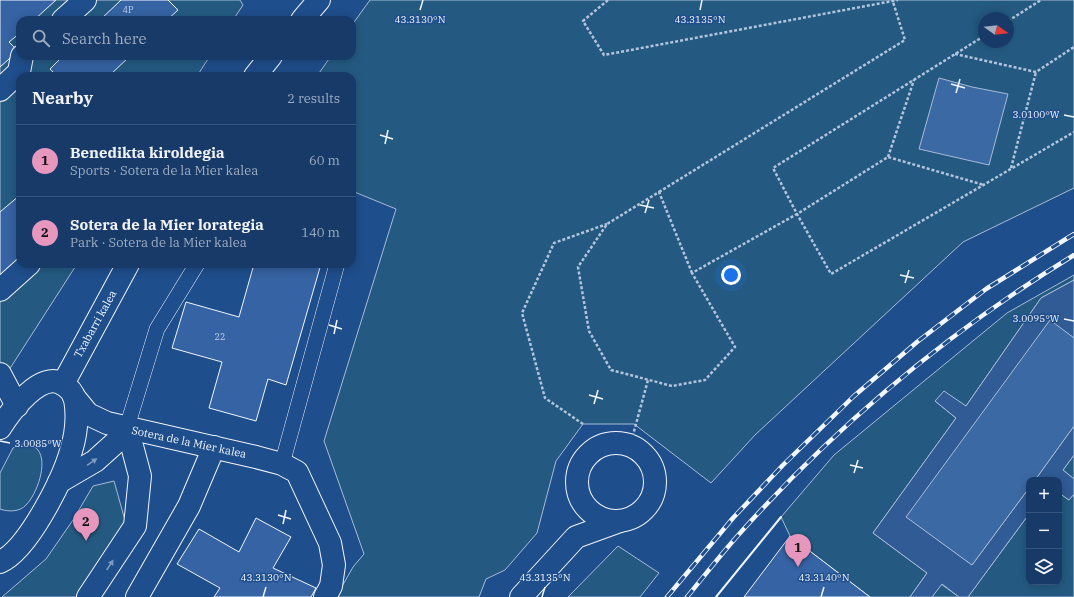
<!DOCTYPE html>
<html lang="en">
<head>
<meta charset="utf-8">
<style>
  body { margin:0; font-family:"IBM Plex Serif",serif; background:#20416f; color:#f1f3f6 }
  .controls { position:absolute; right:12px; bottom:12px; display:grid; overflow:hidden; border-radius:8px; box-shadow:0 2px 10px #0003 }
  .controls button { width:36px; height:36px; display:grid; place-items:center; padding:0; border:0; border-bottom:1px solid #36547d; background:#173a69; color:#f1f3f6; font:20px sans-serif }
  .compass { position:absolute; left:978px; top:12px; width:36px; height:36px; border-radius:50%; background:#173a69; box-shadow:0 2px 10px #0003; rotate:105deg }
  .you { position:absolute; left:731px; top:275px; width:14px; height:14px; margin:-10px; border:3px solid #fff; border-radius:50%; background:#1a73e8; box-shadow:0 0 0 6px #1a73e833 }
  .badge { display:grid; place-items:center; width:26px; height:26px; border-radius:50%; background:#e797bd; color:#111; font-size:13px; font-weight:700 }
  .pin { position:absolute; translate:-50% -33px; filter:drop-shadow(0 1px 2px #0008) }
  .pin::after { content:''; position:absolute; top:21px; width:14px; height:12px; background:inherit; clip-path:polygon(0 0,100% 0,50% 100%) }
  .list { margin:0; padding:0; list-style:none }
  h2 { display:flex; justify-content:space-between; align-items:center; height:52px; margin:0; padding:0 16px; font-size:17px }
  h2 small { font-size:13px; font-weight:400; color:#9eadc0 }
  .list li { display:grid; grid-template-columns:26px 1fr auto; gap:12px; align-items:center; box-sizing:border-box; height:72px; padding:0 16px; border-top:1px solid #36547d }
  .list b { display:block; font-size:15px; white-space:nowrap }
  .list p { margin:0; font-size:13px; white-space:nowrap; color:#9eadc0 }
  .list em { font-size:13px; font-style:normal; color:#9eadc0 }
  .icon { flex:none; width:22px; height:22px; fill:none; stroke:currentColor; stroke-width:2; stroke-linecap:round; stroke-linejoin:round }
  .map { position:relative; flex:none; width:1074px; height:597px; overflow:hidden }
  .search { position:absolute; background:#173a69; box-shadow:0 2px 10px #0003; left:16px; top:16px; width:340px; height:44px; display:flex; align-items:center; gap:10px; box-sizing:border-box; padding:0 14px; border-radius:12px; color:#9eadc0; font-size:15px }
  .panel { position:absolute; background:#173a69; box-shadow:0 2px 10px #0003; left:16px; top:72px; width:340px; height:196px; border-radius:12px }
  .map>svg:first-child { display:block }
  .green { fill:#245a82; stroke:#a8bbd7; fill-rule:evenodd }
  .parking { fill:#305b95; stroke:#a8bbd7 }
  .water { fill:#3b69a3; stroke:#a8bbd7 }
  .building { fill:#3563a3; stroke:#f2f6ff }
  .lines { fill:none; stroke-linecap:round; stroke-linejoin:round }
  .lane-casing { stroke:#f2f6ff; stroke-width:16 }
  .street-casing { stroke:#f2f6ff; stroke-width:24 }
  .secondary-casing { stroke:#f2f6ff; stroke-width:24 }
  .path { stroke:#b3c4dc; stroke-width:2.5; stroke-dasharray:3 2; stroke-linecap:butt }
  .lane { stroke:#1f4e8c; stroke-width:15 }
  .street { stroke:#1f4e8c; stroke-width:22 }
  .secondary { stroke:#1f4e8c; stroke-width:22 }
  .rail-casing { stroke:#f2f6ff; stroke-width:4.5 }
  .rail { stroke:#1f4e8c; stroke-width:3; stroke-dasharray:9; stroke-linecap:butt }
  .wall { stroke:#f2f6ff; stroke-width:2 }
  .oneway { fill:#7e9ac0 }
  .ticks { fill:none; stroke:#f2f6ff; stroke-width:1.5 }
  .labels { text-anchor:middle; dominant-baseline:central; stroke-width:3; stroke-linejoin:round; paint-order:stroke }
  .number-label { font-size:9px; fill:#c3d1e8 }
  .street-label { font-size:11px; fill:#f2f6ff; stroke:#1f4e8c }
  .ticks-label { font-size:10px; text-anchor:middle; fill:#f2f6ff; stroke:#1f4e8c; stroke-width:3; stroke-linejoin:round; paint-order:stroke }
</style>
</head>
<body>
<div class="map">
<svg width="1074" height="597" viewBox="0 0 1074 597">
  <rect width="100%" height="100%" fill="#1f4e8c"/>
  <!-- green -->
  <g class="green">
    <path d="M0 0H240L243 5 233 20H20V56H210L197 76H20V264H77L0 384Z"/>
    <path d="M370 0H1074V188L963 242 755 435 711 483 634 424H583L556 461 537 533 505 570 486 579 479 597H336L353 567 364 554 324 441 396 209 352 191V76H317L331 56H352V25ZM984 18H1008V42H984Z"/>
    <path d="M1074 275V280L1041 298 966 406 935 401 956 418 873 533 927 573 910 597H870L790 536 781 517 834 455 1007 313Z"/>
    <path d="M27 444C31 445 36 447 38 450 48 463 37 494 26 505 20 512 8 512 0 509V473L13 448 20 445Z"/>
    <path d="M1074 455V479L1063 470Z"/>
    <path d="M114 481 126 524 76 597H2L46 559 73 520 93 486Z"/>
    <path d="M1059 493 1069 500 1074 494V597H968L1029 514V582H1059Z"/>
    <path d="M618 546 659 573 640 597H568Z"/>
    <path d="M941 584 959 597H932Z"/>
  </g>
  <!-- parking -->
  <g class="parking">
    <path d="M1074 280V338L1050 321 907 517 972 565 1029 488V514L968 597H959L942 584 932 597H910L927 573 873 533 956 418 935 401 944 391 966 406 1041 298Z"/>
    <path d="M1074 426V455L1063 470 1074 479V494L1069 500 1059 493V480H1035Z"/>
  </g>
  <!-- water -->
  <g class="water">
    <path d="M939 78 972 87 1008 94 989 165 919 149Z"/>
    <path d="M1050 320 1074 338V426L1035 480H1029V488L972 565 906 517Z"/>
  </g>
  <!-- building -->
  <g class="building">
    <path d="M0 0H56L34 20H20V33L9 42 18 51 0 67Z"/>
    <path d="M121 0H168L178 10 167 20H100Z"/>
    <path d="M63 56H130L109 76H57L50 69Z"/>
    <path d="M20 195V262L0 280V212Z"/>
    <path d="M254 264H321L286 385 268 379 256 421 209 408 222 362 172 348 186 302 239 317Z"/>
    <path d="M256 518 291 537 273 568 316 588 311 597H214L220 588 177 564 199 529 239 552Z"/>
    <path d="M790 536 870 597H744Z"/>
  </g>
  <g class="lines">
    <!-- lane casing -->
    <g class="lane-casing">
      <g id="lane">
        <path d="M127 427 157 329 197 264"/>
        <path d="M282 464 337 264"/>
      </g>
    </g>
    <!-- street casing -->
    <g class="street-casing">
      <g id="street">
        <path d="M63 20 85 0"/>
        <path d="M0 90 19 72 22 56"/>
        <path d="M0 290 29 264"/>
        <path d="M0 374 17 406"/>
        <path d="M74 397 88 414 107 423 256 457 282 464 297 472 330 543 334 565 331 586 325 597"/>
        <circle cx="616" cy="482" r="39"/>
        <path d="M59 482 95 461 115 443 127 427"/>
        <path d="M88 597 135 526 140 476 127 427"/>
        <path d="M137 597 189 506 214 447"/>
        <path d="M521 597 576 537 620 521"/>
      </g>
    </g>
    <!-- secondary casing -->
    <g class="secondary-casing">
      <g id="secondary">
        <path d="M302 20 319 0"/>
        <path d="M255 76 271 56"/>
        <path d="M63 384 128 264"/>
        <path d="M0 428C10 412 42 368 64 385 69 388 73 393 75 399 78 416 76 435 71 451 63 479 28 550 0 562"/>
      </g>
    </g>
    <!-- path -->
    <g class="path">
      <path d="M608 0 583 21 604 55 898 0"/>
      <path d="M1008 21 1041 0"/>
      <path d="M984 36 773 168 797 214 831 274 1074 132"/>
      <path d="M955 54 1036 72 1074 47"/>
      <path d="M888 157 914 80"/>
      <path d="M1011 168 1036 72"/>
      <path d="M659 192 905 40 893 2"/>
      <path d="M692 273 659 192 607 224 578 267 589 331 611 370 672 386 705 380 735 347 692 273 797 214 888 157 984 185"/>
      <path d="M583 424 545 398 522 313 554 243 607 224"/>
      <path d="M630 446 648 380"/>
    </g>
    <!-- lane -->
    <use href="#lane" class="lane"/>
    <!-- street -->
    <use href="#street" class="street"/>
    <!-- secondary -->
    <use href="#secondary" class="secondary"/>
    <!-- rail casing -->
    <g class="rail-casing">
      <g id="rail">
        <path d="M667 597 733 518 783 465 854 396 917 342 986 289 1074 234"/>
        <path d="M687 597C705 575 722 553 741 532 837 425 951 330 1074 255"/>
      </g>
    </g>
    <!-- rail -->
    <use href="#rail" class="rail"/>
    <!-- wall -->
    <path class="wall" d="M716 597 781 517"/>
  </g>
  <!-- one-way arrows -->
  <defs><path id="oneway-solid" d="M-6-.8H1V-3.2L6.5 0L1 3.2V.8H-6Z"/></defs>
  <g class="oneway">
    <use href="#oneway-solid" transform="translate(92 462) rotate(-34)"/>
    <use href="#oneway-solid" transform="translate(110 565) rotate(-57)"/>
  </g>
  <!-- ticks -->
  <path class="ticks" d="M420 10 423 0M700 10 702 0M951 84 965 88M956 93 960 79M1064 115 1074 117M380 135 393 139M385 144 388 130M640 205 654 208M645 213 649 200M900 275 914 278M905 283 909 270M1064 319 1074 321M329 325 342 329M334 334 337 320M589 395 603 399M594 404 598 390M0 441 10 443M850 465 863 468M854 473 858 460M278 515 291 519M283 524 286 510M263 597 266 587M542 597 545 587M821 597 824 587"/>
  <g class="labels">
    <!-- number labels -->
    <g class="number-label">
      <text x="128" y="9">4P</text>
      <text x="220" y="336">22</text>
    </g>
    <!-- street labels -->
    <g class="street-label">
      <text transform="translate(95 324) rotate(-61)">Txabarri kalea</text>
      <text transform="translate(189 442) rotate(12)">Sotera de la Mier kalea</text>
    </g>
  </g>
  <g class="ticks-label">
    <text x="420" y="23">43.3130°N</text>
    <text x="700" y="23">43.3135°N</text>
    <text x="1036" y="118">3.0100°W</text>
    <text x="1036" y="322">3.0095°W</text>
    <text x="38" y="447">3.0085°W</text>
    <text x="266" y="581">43.3130°N</text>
    <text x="545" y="581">43.3135°N</text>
    <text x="824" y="581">43.3140°N</text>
  </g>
</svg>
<div class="controls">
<button>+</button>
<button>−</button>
<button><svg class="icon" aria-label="layers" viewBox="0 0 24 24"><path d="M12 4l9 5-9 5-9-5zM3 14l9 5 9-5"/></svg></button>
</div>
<svg class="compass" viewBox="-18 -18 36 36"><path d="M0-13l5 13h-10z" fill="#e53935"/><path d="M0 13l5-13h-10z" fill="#9eadc0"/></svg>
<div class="you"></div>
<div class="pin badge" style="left:798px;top:567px">1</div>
<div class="pin badge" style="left:86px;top:541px">2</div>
<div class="search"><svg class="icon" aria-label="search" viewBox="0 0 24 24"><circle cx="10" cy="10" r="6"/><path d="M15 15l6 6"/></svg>Search here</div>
<section class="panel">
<h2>Nearby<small>2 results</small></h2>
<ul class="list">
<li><span class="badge">1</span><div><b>Benedikta kiroldegia</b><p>Sports · Sotera de la Mier kalea</p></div><em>60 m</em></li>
<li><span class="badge">2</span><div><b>Sotera de la Mier lorategia</b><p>Park · Sotera de la Mier kalea</p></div><em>140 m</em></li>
</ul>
</section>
</div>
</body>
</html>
